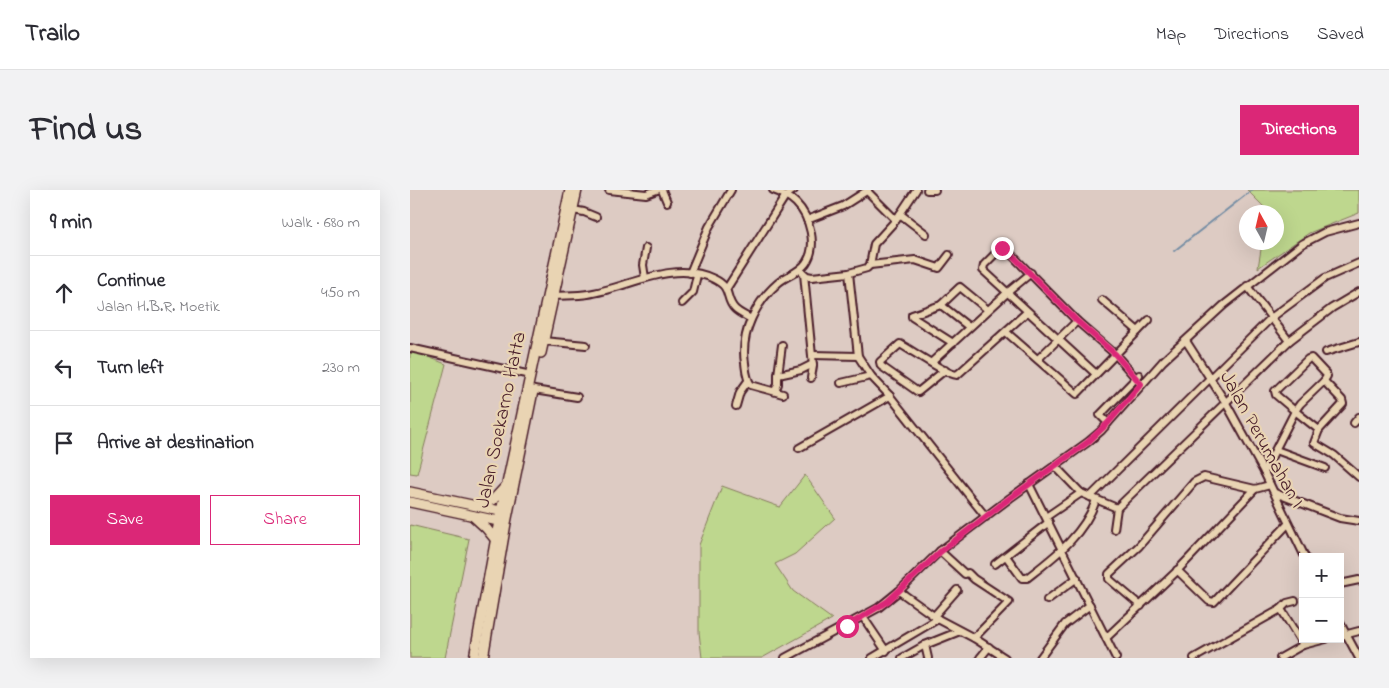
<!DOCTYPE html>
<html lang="en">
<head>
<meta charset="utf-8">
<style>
  body { margin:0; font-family:"Indie Flower",sans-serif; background:#f2f2f3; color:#2b2b33 }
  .controls { position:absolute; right:15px; bottom:15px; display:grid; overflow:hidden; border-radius:0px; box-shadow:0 5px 20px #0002 }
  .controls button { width:45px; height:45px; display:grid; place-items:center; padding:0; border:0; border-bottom:1px solid #e1e1e2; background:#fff; color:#2b2b33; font:25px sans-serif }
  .compass { position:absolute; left:829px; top:15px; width:45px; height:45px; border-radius:50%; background:#fff; box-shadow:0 5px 20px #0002; rotate:352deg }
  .stop { position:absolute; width:15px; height:15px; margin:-11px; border:4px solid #db2777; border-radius:50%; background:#fff }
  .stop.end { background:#db2777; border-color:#fff; box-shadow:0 1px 5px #0008 }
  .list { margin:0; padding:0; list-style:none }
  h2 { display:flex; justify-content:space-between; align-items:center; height:65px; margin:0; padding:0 20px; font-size:21px }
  h2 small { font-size:16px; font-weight:400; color:#7c7c81 }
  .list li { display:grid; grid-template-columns:32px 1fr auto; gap:15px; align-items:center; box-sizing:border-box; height:75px; padding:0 20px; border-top:1px solid #e1e1e2 }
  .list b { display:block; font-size:19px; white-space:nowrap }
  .list p { margin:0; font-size:16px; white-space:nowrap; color:#7c7c81 }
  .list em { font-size:16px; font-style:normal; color:#7c7c81 }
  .actions { display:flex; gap:10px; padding:15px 20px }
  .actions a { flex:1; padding:11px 0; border:1px solid #db2777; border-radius:0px; text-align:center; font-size:18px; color:#db2777 }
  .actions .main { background:#db2777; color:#fff }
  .icon { flex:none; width:28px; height:28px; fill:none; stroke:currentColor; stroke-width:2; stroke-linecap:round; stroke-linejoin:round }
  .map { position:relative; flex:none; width:949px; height:468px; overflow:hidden; border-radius:0px }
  header { display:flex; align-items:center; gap:30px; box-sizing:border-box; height:70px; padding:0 25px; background:#fff; border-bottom:1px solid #e1e1e2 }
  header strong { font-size:24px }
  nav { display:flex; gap:28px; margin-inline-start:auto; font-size:18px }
  .intro { display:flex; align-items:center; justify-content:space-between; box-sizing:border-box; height:120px; padding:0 30px }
  h1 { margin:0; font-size:35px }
  .button { padding:12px 22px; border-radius:0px; background:#db2777; color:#fff; font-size:18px; font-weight:700 }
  main { display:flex; gap:30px; padding:0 30px }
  aside { flex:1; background:#fff; border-radius:0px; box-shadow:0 5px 20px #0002 }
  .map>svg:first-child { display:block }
  .green { fill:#bed78e; stroke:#847b5c }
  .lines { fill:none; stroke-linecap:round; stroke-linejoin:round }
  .stream { stroke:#758da4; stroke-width:2 }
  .minor-casing { stroke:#4a1f2b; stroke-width:10 }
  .highway-casing { stroke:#4a1f2b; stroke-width:12 }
  .minor { stroke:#e9d4b3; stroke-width:6 }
  .highway { stroke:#e9d4b3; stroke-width:9 }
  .route { stroke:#db2777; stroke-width:6 }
  .labels { text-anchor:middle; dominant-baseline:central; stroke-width:4.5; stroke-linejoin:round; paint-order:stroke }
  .street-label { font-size:20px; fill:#4a1f2b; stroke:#e9d4b3 }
</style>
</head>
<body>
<header>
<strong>Trailo</strong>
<nav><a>Map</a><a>Directions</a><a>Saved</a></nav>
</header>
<div class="intro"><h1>Find us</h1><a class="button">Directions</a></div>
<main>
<aside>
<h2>9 min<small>Walk · 680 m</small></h2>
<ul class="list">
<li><svg class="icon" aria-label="ahead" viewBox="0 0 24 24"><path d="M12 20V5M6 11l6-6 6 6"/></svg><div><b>Continue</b><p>Jalan H.B.R. Moetik</p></div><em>450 m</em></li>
<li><svg class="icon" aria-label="left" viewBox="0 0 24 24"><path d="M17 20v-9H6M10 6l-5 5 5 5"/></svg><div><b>Turn left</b></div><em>230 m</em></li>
<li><svg class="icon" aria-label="arrive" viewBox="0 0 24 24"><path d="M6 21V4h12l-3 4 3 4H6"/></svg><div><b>Arrive at destination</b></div></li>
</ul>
<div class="actions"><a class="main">Save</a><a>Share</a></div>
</aside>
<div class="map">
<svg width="949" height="468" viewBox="0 0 949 468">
  <rect width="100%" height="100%" fill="#ddcbc3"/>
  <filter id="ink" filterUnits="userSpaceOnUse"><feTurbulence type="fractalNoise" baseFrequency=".02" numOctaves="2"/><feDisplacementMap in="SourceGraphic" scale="10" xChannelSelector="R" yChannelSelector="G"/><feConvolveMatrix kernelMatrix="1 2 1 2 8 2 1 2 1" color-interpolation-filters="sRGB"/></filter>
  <g filter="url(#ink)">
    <!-- green -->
    <g class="green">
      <path d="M837 0H949V23L899 43 848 78 852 53 866 52V22H856L857 20Z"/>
      <path d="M0 160 36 174 7 284 0 283Z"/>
      <path d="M395 285 425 328 385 364 365 374 383 401 422 429 352 468H292L289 442V355L312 296 370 317Z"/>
      <path d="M0 335 59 349 35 468H0Z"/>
    </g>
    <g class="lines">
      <!-- stream -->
      <path class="stream" d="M764 61 842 0"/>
      <!-- minor casing -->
      <g class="minor-casing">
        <g id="minor">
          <path d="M199 0 236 4 247 0"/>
          <path d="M252 0 257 12"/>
          <path d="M363 0C372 3 380 7 386 13 400 27 408 56 396 73 389 83 377 85 368 93 346 112 330 143 335 173 336 181 336 188 341 195L373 204"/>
          <path d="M517 0H525"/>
          <path d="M457 1 486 30 506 0"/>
          <path d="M163 20 174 22 186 27"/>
          <path d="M490 24 516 44"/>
          <path d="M397 30 433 16 458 0"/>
          <path d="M460 75 505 70 529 78 539 65"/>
          <path d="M390 80 397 86 402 87 439 83 457 78 460 75 464 54 486 30"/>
          <path d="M280 83 299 37 321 0"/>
          <path d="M394 84 403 176 401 188"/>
          <path d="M235 88 233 75 236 58"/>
          <path d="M837 96 879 151"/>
          <path d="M317 98 376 5 384 0"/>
          <path d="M143 106C155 105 166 106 178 104 218 98 263 69 304 89 323 98 314 108 325 119 329 123 336 126 341 129"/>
          <path d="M692 110 728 141"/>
          <path d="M272 113 283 102 287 85"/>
          <path d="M531 115 559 137"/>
          <path d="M596 142 667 204 739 130"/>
          <path d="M133 151 176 155"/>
          <path d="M776 151 816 213 854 282 895 367"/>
          <path d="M543 153 502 127V125L531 115 550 97 578 120"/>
          <path d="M0 158 121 185"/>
          <path d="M916 162 949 152"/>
          <path d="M402 165 448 166"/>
          <path d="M628 169 667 131"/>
          <path d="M522 172 598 102 621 83"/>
          <path d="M535 180 508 202 471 176 470 172 490 154C503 161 535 184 547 185L617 122"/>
          <path d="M686 184 573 80 574 75 591 58 596 59 667 131 705 164 731 194"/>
          <path d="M368 185 372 155"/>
          <path d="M431 193 461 186"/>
          <path d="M124 200 167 207"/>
          <path d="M365 201 368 194V185L391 180 403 174"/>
          <path d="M480 206 576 327"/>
          <path d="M326 216 330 202 338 191"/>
          <path d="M698 233 690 225 729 185"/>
          <path d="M944 233 949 227"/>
          <path d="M909 240 885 221 890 214 914 191"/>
          <path d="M389 258 480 206 461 186 448 166 439 83"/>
          <path d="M866 260 915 278"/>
          <path d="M645 276 671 303 707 318 879 151 922 118 949 102"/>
          <path d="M854 282 885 221 866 205 865 201 898 169 901 168 916 184 917 186 914 191 932 210 933 214 909 240 904 253 924 265 949 287"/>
          <path d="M619 294 706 468"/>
          <path d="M865 303 930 328 949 331"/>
          <path d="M680 307 861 128 915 88 949 73"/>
          <path d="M636 327 671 303"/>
          <path d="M704 339 707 318"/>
          <path d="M530 361 555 384 558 383 564 389 599 412 564 448"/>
          <path d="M596 366 612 388H617C645 366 674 345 686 310"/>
          <path d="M585 374 639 332"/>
          <path d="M767 380 799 411 804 412 878 334"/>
          <path d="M930 394 949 390"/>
          <path d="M489 401 528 429 564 448 595 468"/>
          <path d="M637 410 667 388"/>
          <path d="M731 416 699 389V384L729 356 784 292 794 287 845 299 860 295"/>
          <path d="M871 419 877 413 885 411"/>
          <path d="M524 426 547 400"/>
          <path d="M453 427 476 461"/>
          <path d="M930 433 949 468"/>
          <path d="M930 446 949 441"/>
          <path d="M696 448 766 382 845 299"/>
          <path d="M515 455 518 468"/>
          <path d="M375 468 468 418 489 401 530 361 600 308 678 252 691 241 753 171 814 115 892 54 915 42 949 33"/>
          <path d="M462 468 528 429"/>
          <path d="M492 468 515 455 550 441"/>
          <path d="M570 468 579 457"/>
          <path d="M630 468 655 434 680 415"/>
          <path d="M784 468 871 419 893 455"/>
          <path d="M870 468 893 455 916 449"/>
        </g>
      </g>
      <!-- highway casing -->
      <g class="highway-casing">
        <g id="highway">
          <path d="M131 163 167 0"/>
          <path d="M0 302 95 322"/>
          <path d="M0 312 93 332"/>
          <path d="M69 315 84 309 96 296"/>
          <path d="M63 326 76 338 85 349"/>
          <path d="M64 468 89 331 160 0"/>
          <path d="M73 468 96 333 123 201"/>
        </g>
      </g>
      <!-- minor -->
      <use href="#minor" class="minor"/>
      <!-- highway -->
      <use href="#highway" class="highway"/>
    </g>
  </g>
  <g class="lines" filter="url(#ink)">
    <!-- route -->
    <path class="route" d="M437 436 478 411 530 362 600 308 678 252 698 233 731 194 705 164 667 131 596 59 592 58"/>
  </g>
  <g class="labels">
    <!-- street labels -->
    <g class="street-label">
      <text transform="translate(92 230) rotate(-78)">Jalan Soekarno Hatta</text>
      <text transform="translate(851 250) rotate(61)">Jalan Perumahan I</text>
    </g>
  </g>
</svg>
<div class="controls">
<button>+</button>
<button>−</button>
</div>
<svg class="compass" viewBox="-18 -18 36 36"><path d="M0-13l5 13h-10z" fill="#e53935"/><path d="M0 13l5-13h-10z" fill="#7c7c81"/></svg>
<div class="stop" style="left:437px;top:436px"></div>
<div class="stop end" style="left:592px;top:58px"></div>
</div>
</main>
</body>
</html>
